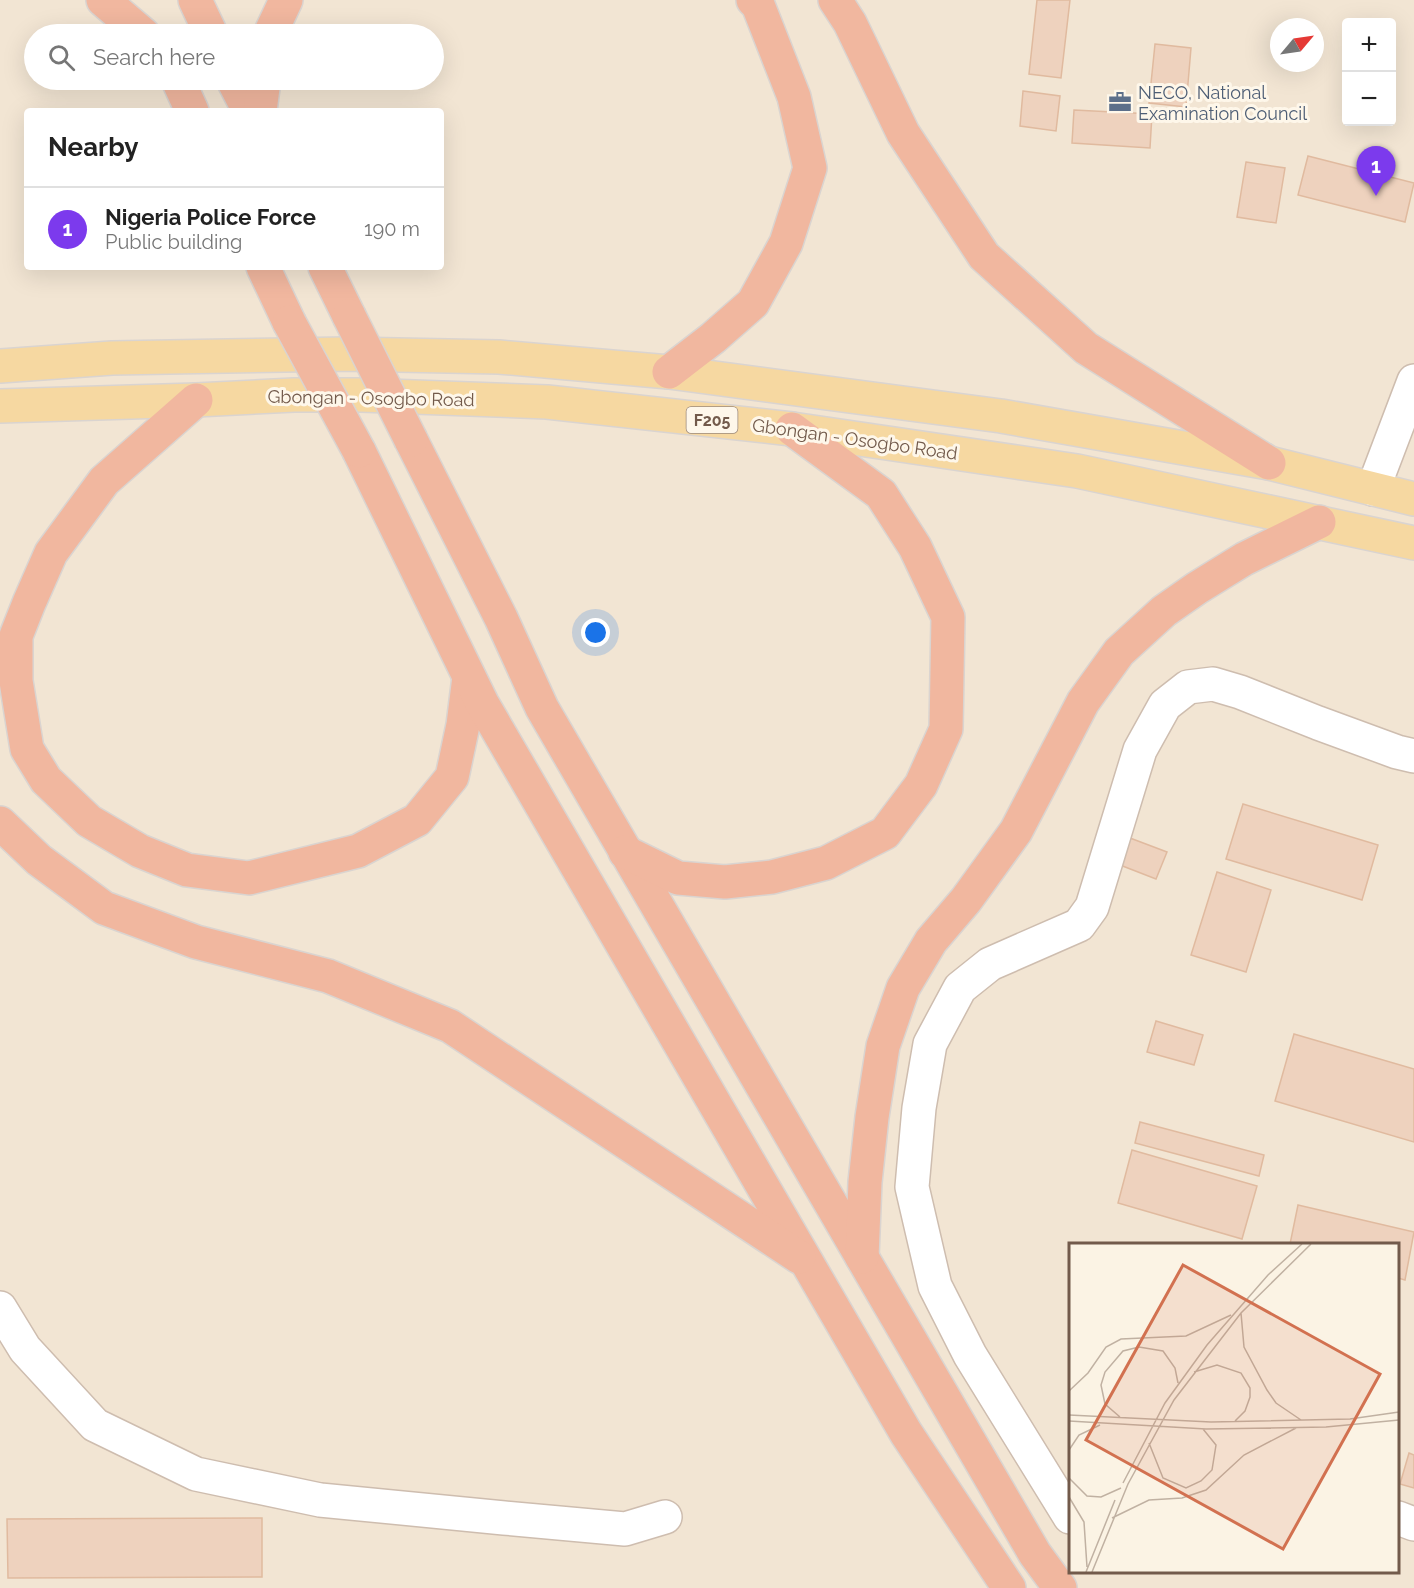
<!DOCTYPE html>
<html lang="en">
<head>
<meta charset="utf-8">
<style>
  body { margin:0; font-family:Raleway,sans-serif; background:#f6f6f6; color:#222 }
  .controls { position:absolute; right:18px; top:18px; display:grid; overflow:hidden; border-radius:6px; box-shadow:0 6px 24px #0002 }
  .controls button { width:54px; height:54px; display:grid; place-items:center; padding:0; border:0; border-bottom:2px solid #e0e0e0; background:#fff; color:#222; font:30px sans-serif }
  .compass { position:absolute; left:1270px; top:18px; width:54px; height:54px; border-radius:50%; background:#fff; box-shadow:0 6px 24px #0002; rotate:61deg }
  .you { position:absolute; left:596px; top:633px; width:21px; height:21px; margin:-15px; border:4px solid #fff; border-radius:50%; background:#1a73e8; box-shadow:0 0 0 9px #1a73e833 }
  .badge { display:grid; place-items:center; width:39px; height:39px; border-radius:50%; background:#7c3aed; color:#fff; font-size:20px; font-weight:700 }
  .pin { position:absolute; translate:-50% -50px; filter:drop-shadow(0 2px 3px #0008) }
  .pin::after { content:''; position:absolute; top:32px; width:21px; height:18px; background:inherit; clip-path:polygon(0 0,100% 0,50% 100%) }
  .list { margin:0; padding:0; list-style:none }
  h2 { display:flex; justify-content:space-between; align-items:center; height:78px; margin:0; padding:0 24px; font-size:26px }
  h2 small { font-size:20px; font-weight:400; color:#767676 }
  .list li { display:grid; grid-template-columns:39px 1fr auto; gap:18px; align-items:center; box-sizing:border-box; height:84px; padding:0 24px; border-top:2px solid #e0e0e0 }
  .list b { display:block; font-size:22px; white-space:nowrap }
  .list p { margin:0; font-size:20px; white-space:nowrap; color:#767676 }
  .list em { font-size:20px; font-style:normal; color:#767676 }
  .icon { flex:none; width:33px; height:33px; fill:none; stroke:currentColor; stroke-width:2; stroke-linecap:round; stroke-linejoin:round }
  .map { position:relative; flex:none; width:1414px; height:1588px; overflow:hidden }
  .search { position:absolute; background:#fff; box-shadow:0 6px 24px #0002; left:24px; top:24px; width:420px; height:66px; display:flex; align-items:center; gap:15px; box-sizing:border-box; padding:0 21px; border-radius:33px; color:#767676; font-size:22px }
  .panel { position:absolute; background:#fff; box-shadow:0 6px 24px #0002; left:24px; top:108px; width:420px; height:162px; border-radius:6px }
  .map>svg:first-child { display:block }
  .residential { fill:#f2e5d3; fill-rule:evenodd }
  .building { fill:#eed2be; stroke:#e0ba9f; stroke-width:1.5 }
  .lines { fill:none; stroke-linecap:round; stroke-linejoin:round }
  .minor-casing { stroke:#cebdaf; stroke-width:36 }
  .major-casing { stroke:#dad4d0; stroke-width:36 }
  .highway-casing { stroke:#dad4d0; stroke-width:36 }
  .minor { stroke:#fff; stroke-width:33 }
  .major { stroke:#f6d8a1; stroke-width:33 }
  .highway { stroke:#f1b79f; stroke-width:33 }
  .highway-bridge-casing { stroke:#dad4d0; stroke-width:36; stroke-linecap:butt }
  .highway-bridge { stroke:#f1b79f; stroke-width:33 }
  .labels { text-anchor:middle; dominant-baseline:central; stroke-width:6; stroke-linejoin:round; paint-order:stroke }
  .shield { fill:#fef7ea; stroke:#9c897b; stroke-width:1.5 }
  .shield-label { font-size:16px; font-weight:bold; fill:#725a4b }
  .service-label { font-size:18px; fill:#4e5e75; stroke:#fef7ea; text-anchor:start }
  .street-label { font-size:18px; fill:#725a4b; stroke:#fef7ea }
  .inset-road { fill:none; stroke:#c0b1a2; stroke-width:1.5 }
  .view { fill:#d27150; fill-opacity:0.15; stroke:#d27150; stroke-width:3 }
  .inset-edge { fill:none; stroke:#725a4b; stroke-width:3 }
</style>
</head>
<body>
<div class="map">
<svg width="1414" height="1588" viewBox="0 0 1414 1588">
  <rect width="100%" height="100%" fill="#fbf3e4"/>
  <!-- residential -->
  <path class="residential" d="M0 0H1414V1588H0ZM1346 22H1392V122H1346ZM1279 27H1315V63H1279ZM34 34H434V80H34ZM27 111H441V267H27ZM1070 1244H1398V1572H1070Z"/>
  <!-- building -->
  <g class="building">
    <path d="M1037 0H1070L1061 78 1029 74Z"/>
    <path d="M1155 44 1191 48 1186 107 1149 103Z"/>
    <path d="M1023 91 1060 96 1056 131 1020 126Z"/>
    <path d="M1074 110 1152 114 1150 148 1072 143Z"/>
    <path d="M1308 156 1414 183 1405 222 1298 195Z"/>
    <path d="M1246 162 1285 168 1276 223 1237 217Z"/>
    <path d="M1243 804 1378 845 1362 900 1226 859Z"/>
    <path d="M1130 838 1167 852 1156 879 1120 865Z"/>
    <path d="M1217 872 1271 890 1246 972 1191 955Z"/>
    <path d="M1156 1021 1203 1035 1194 1065 1147 1052Z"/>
    <path d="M1294 1034 1414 1069V1142L1275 1101Z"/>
    <path d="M1140 1122 1264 1155 1259 1176 1135 1143Z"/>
    <path d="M1132 1150 1257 1186 1242 1239 1118 1203Z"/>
    <path d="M1298 1205 1414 1232 1405 1280 1398 1278V1244H1290Z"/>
    <path d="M1409 1453 1414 1455V1488L1400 1484Z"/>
    <path d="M262 1518V1577L8 1578 7 1519Z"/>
  </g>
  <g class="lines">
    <!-- minor casing -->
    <g class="minor-casing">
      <g id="minor">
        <path d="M1373 489 1414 381"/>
        <path d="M0 1308 25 1349 95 1425 196 1474 320 1500 504 1518 625 1529 665 1517"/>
        <path d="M1070 1517 970 1355 935 1286 912 1187 919 1108 930 1044 960 988 990 964 1079 925 1092 907 1140 750 1165 705 1188 687 1213 684 1240 692 1318 723 1397 752 1414 756"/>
        <path d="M1398 1518 1414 1524"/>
      </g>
    </g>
    <!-- major casing -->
    <g class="major-casing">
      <g id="major">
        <path d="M0 366 112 358 347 354 499 357 669 372 1001 416 1269 463 1414 499"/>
        <path d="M0 406 196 400 294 395H361L547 402 792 429 1077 471 1414 543"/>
      </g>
    </g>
    <!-- highway casing -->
    <g class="highway-casing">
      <g id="highway">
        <path d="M103 0 143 34"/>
        <path d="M195 0 211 34"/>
        <path d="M835 0 850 23 903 133 984 256 1086 348 1269 463"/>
        <path d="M270 34 286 0"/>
        <path d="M178 80 192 111"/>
        <path d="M233 80 249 111"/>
        <path d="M260 111 264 80"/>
        <path d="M263 267 289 322"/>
        <path d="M325 267 349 316"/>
        <path d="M669 372 713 338 753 303 786 243 810 168 794 97 758 5 753 0"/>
        <path d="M196 400 104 481 51 553 29 603 16 636V681L27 749 46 780 89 821 140 851 187 870 249 878 358 851 417 820 452 777 463 725 469 677"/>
        <path d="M411 440 501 618 542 708 1035 1554 1060 1588"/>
        <path d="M359 451 482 703 906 1433 1009 1588"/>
        <path d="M0 823 39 860 104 908 196 942 328 976 450 1026 799 1257"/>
        <path d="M625 852 678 878 725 882 772 877 826 863 885 833 921 785 946 729 948 617 915 547 881 494 792 429"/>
        <path d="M862 1257 865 1182 872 1117 883 1046 903 988 931 941 966 900 1016 831 1083 702 1119 652 1164 611 1197 588 1244 559 1319 522"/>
      </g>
    </g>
    <!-- minor -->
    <use href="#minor" class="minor"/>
    <!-- major -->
    <use href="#major" class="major"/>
    <!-- highway -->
    <use href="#highway" class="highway"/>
    <!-- highway-bridge casing -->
    <g class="highway-bridge-casing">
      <g id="highway-bridge">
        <path d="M349 316 411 440"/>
        <path d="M289 322 359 451"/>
      </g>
    </g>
    <!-- highway-bridge -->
    <use href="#highway-bridge" class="highway-bridge"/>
  </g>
  <!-- icons -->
  <defs>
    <g id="office-bare" transform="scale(1.8)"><path d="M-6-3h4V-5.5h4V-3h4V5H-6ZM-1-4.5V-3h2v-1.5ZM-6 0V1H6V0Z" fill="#5c6f8a" stroke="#fef7ea" stroke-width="2.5" paint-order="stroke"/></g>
  </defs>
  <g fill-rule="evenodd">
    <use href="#office-bare" x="1120" y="102"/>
  </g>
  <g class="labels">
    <!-- shield labels -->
    <rect class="shield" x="686.5" y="407" width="51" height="26" rx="4.5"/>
    <g class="shield-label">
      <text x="712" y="420">F205</text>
    </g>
    <!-- service labels -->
    <g class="service-label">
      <text x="1138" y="92">NECO, National<tspan x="1138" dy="21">Examination Council</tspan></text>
    </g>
    <!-- street labels -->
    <g class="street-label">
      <text transform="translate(371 398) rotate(1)">Gbongan - Osogbo Road</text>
      <text transform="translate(855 439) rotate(8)">Gbongan - Osogbo Road</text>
    </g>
  </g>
  <!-- overview -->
  <g transform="translate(1069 1243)">
    <rect width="330" height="330" fill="#fbf3e4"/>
    <path class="inset-road" d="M172 70 175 104 198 147 207 160 232 177M125 129 148 122 172 130 181 145V154L176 168 166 178M0 148 19 130 37 104 52 96 117 93 162 72M0 172 142 179 281 176 330 169M51 174 36 161 32 142 36 129 54 108 70 104 94 108 106 125 109 140M0 178 137 186 257 184 330 177M80 200 94 235 117 245 132 238 143 227 147 202 134 186M0 207 10 192 31 182M0 235 18 253 32 254 52 245M54 240 96 160 138 102 199 32 233 1M0 254 15 279 18 324M43 275 80 257 113 255 137 247 175 212 227 185M17 329 46 257M23 329 59 241 105 157 172 70 242 1"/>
    <path class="view" d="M114 22 311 131 214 306 17 197Z"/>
    <rect width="330" height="330" class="inset-edge"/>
  </g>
</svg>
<div class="controls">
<button>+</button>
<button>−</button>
</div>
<svg class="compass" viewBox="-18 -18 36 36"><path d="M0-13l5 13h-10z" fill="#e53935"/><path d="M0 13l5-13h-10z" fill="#767676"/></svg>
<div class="you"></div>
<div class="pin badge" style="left:1376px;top:196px">1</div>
<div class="search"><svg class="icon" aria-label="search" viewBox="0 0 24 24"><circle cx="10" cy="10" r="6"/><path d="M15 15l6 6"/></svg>Search here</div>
<section class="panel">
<h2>Nearby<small></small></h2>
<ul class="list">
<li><span class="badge">1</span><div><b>Nigeria Police Force</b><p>Public building</p></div><em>190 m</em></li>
</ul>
</section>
</div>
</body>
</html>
